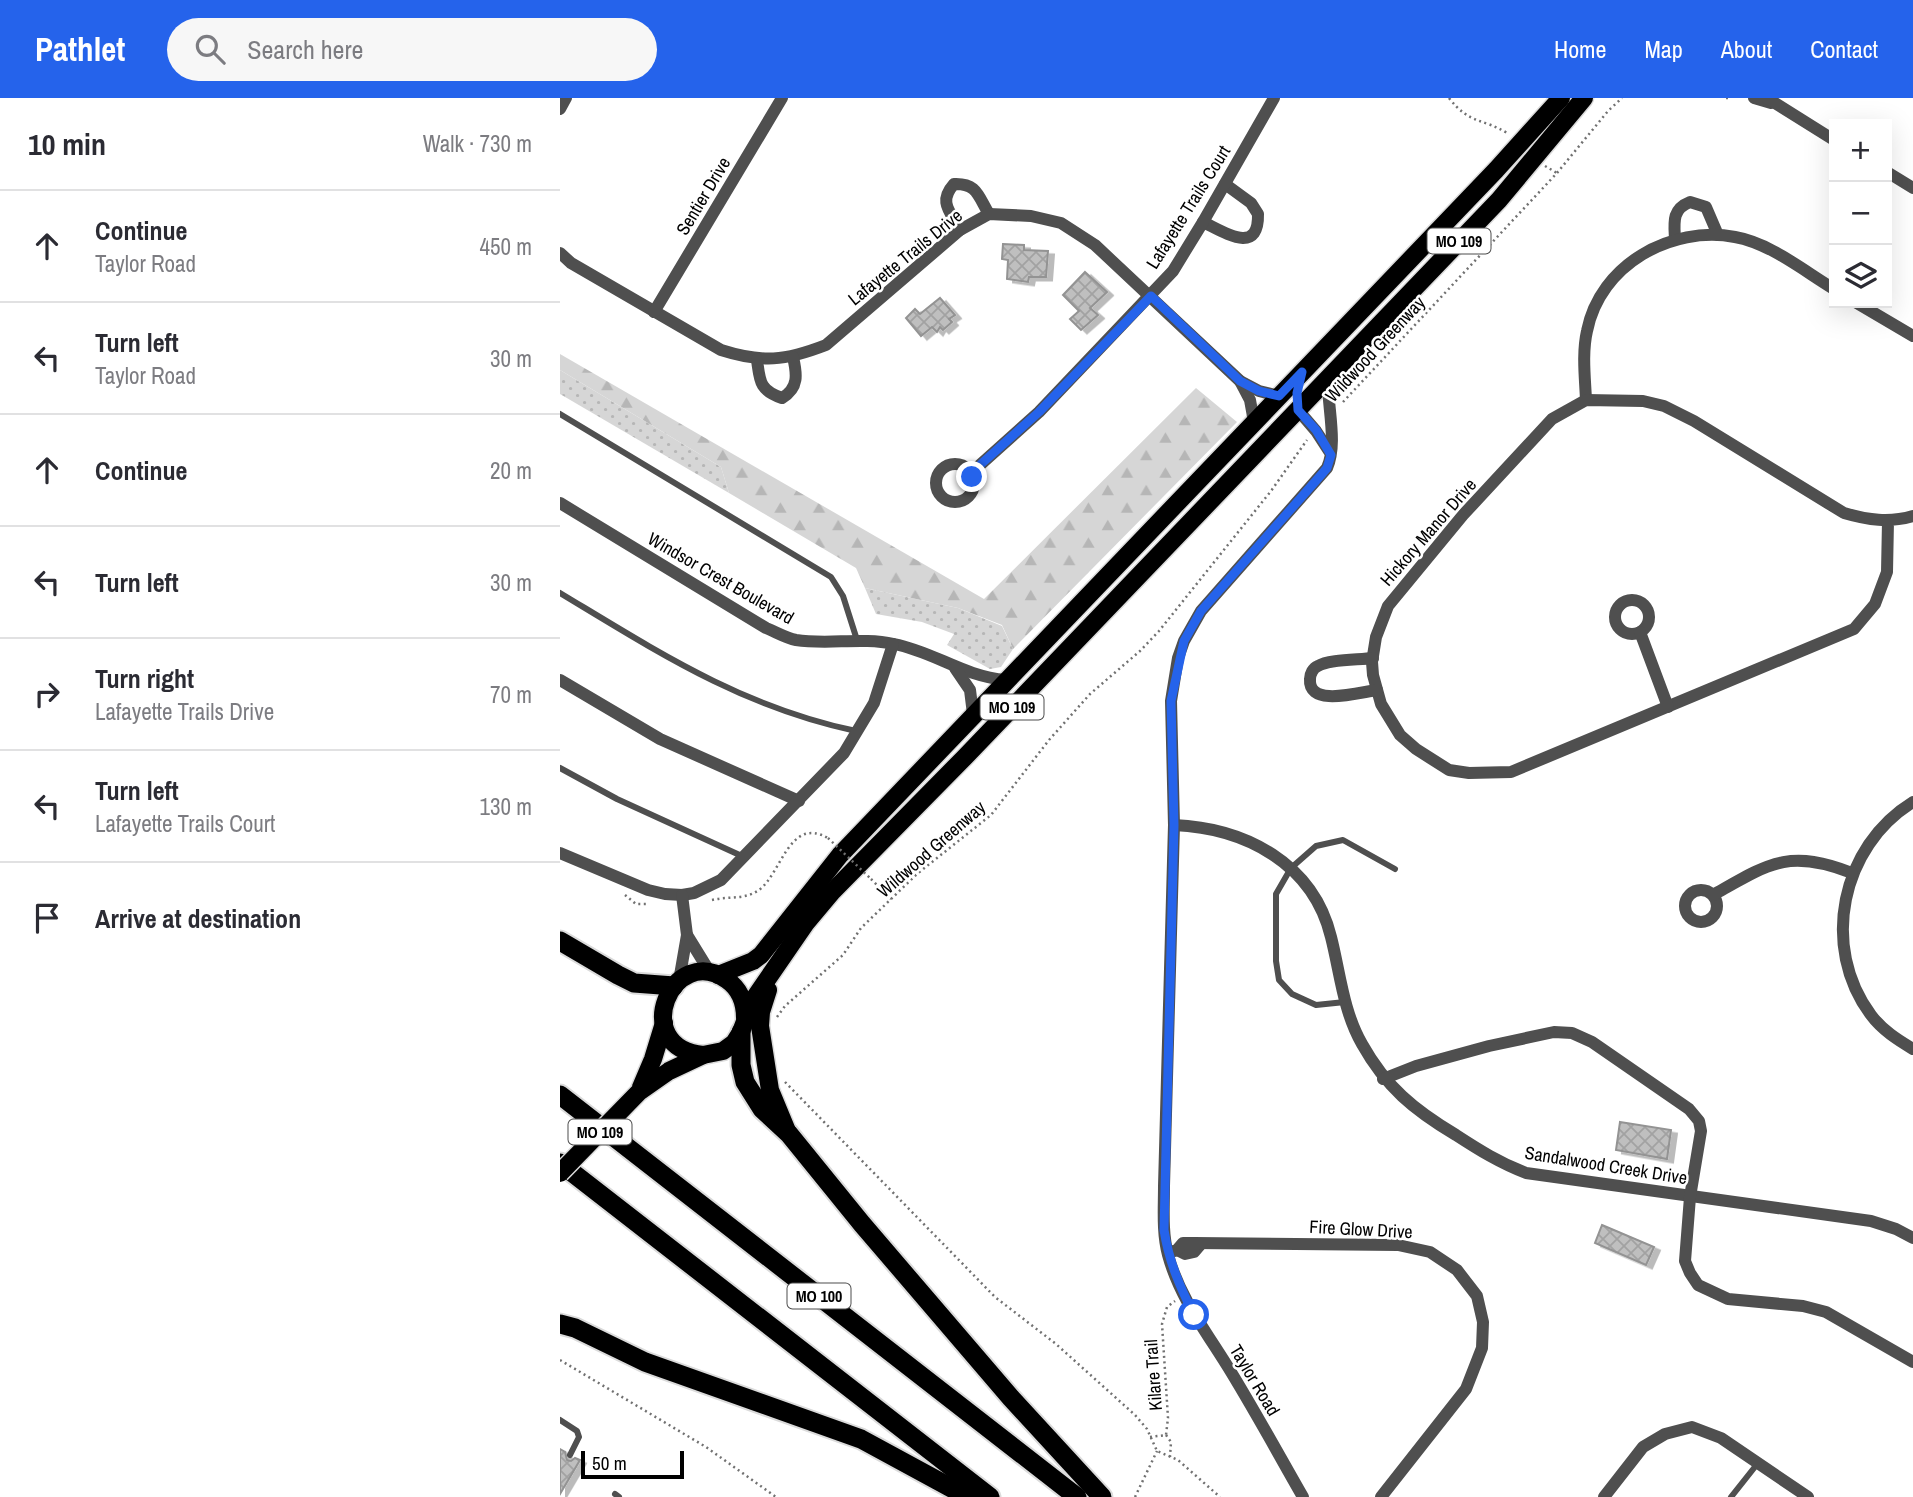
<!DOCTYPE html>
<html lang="en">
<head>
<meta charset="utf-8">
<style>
  body { margin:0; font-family:"Archivo Narrow",sans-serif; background:#f7f7f7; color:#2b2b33 }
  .controls { position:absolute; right:21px; top:21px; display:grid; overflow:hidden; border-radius:0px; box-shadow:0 7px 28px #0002 }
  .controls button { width:63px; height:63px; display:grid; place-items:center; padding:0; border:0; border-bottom:2px solid #e1e1e2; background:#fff; color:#2b2b33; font:35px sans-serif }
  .scale { position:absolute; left:21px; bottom:18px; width:103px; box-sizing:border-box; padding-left:7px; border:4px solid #000; border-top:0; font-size:19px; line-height:24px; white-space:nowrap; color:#000; -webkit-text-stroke:5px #fff; paint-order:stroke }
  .stop { position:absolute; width:21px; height:21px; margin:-16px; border:5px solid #2563eb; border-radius:50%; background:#fff }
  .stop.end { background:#2563eb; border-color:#fff; box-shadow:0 2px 7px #0008 }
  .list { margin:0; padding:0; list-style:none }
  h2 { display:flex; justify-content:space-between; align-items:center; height:91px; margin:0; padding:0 28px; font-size:30px }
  h2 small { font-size:23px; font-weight:400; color:#7c7c81 }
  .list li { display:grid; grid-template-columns:46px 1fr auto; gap:21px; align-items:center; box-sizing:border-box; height:112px; padding:0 28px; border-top:2px solid #e1e1e2 }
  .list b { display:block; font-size:26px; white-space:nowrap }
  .list p { margin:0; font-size:23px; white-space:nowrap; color:#7c7c81 }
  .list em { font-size:23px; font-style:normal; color:#7c7c81 }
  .icon { flex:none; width:38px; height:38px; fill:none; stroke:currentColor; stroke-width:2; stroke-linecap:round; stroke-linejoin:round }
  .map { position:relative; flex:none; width:1353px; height:1399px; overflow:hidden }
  header { display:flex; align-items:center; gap:42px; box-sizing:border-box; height:98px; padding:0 35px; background:#2563eb; color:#fff }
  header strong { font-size:33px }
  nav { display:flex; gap:38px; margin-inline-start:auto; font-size:24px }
  .search { width:490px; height:63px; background:#f7f7f7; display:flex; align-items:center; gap:18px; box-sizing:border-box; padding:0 24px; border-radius:38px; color:#7c7c81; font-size:26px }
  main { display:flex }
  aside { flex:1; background:#fff }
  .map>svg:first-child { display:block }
  .grass { fill:url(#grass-dots) }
  .forest { fill:url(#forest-firs) }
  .building { fill:url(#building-cross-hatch); stroke:#939393; stroke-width:2; filter:url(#shadow) }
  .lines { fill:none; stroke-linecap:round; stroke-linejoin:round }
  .primary-casing { stroke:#dbdbdb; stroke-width:21 }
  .trunk-casing { stroke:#dbdbdb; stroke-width:23 }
  .path { stroke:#717171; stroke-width:2.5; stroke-dasharray:2 3.5; stroke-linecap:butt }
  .service { stroke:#4f4f4f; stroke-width:6 }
  .minor { stroke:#4f4f4f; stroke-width:12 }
  .primary { stroke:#000; stroke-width:18 }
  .trunk { stroke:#000; stroke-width:19 }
  .primary-bridge-casing { stroke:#dbdbdb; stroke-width:21; stroke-linecap:butt }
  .path-bridge { stroke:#717171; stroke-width:2.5; stroke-dasharray:2 3.5; stroke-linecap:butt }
  .primary-bridge { stroke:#000; stroke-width:18 }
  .route { stroke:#2563eb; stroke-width:9 }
  .labels { text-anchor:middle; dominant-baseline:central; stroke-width:5; stroke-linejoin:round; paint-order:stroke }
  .shield { fill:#fff; stroke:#4c4c4c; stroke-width:2 }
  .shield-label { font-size:16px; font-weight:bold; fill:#000 }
  .street-label { font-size:18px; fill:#000; stroke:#fff }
</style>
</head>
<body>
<header>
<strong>Pathlet</strong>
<div class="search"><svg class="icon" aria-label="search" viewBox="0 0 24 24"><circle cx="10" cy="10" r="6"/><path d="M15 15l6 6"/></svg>Search here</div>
<nav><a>Home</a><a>Map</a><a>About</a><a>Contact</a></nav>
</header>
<main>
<aside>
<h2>10 min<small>Walk · 730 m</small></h2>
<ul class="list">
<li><svg class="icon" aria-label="ahead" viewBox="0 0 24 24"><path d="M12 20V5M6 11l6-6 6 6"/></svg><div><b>Continue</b><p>Taylor Road</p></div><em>450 m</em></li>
<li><svg class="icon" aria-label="left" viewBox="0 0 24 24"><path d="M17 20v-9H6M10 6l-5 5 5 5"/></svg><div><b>Turn left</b><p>Taylor Road</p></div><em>30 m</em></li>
<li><svg class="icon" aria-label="ahead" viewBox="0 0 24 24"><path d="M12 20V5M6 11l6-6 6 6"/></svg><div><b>Continue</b></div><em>20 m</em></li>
<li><svg class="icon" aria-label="left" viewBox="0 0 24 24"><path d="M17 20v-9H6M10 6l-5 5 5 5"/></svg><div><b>Turn left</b></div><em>30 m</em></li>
<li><svg class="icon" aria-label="right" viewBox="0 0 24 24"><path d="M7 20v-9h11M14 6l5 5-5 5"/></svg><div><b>Turn right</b><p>Lafayette Trails Drive</p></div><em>70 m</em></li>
<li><svg class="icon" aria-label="left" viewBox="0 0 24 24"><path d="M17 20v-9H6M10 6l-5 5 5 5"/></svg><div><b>Turn left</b><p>Lafayette Trails Court</p></div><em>130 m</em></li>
<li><svg class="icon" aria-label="arrive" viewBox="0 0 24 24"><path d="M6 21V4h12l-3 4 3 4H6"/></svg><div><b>Arrive at destination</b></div></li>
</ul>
</aside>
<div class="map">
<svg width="1353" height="1399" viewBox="0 0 1353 1399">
  <defs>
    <pattern id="grass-dots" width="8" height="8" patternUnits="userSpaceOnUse" patternTransform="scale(1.75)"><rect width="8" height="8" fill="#d6d6d6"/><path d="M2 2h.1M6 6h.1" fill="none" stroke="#b6b6b6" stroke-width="1.8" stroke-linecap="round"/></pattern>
    <pattern id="forest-firs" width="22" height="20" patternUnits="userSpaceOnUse" patternTransform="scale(1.75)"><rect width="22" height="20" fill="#d6d6d6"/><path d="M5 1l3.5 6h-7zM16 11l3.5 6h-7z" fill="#b6b6b6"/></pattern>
    <pattern id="building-cross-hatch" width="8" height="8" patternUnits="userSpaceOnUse" patternTransform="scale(1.75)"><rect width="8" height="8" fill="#bfbfbf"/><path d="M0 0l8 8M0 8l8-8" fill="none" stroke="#a2a2a2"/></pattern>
    <filter id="shadow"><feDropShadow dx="6" dy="3.5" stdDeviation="0" flood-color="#0004"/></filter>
  </defs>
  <rect width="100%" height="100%" fill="#fff"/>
  <!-- grass -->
  <g class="grass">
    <path d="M0 272 161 369 169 395 0 296Z"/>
    <path d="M305 490 398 510 442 528 453 551 441 569 430 571 387 547 394 536 362 524 316 516Z"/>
  </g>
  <!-- forest -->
  <path class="forest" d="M0 256 424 501 636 290 677 324 453 551 442 527 398 510 305 490 296 470 169 395 161 369 0 272Z"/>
  <!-- building -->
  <g class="building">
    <path d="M443 146 464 147V152L488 153 486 179H469L468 184 447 181 448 162 442 161Z"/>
    <path d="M525 174 547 194 530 210 538 217 521 232 510 221 519 213 503 197Z"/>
    <path d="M380 200 395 217 389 221 392 224 383 232 380 229 377 234 372 229 361 238 346 220 355 211 360 216Z"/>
    <path d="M1060 1024 1111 1032 1107 1061 1056 1052Z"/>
    <path d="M1042 1127 1094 1149 1086 1167 1035 1145Z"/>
    <path d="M0 1351 5 1354 7 1362 11 1363 15 1360 20 1362 0 1396Z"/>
  </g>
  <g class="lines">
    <!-- primary casing -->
    <g class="primary-casing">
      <g id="primary">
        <path d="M158 877 193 863 201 857 280 757 936 72 1001 0"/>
        <path d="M208 892 201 914 200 928 210 992 227 1033"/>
        <path d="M143 957C68 949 112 843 167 882 180 891 185 905 185 920"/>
        <path d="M79 994 109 973 143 957 163 953 174 945 181 934 193 902 246 825 272 794 404 660 939 102 1024 0"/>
        <path d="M79 994 93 961 104 925"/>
      </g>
    </g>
    <!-- trunk casing -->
    <g class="trunk-casing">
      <g id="trunk">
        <path d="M0 843 58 877 74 885 114 888"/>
        <path d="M181 934V967L185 984 202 1011 229 1036 302 1126 451 1300 542 1399"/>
        <path d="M0 997 517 1399"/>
        <path d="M0 1065 430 1399"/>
        <path d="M0 1226 15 1230 85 1264 301 1341 408 1399"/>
      </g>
    </g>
    <!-- path -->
    <g class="path">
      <path d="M889 0C910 27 923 20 947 35"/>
      <path d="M1166 0H1170"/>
      <path d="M985 68 997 75"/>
      <path d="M783 304 997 75 1048 13 1062 0"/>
      <path d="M311 781 331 801"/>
      <path d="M65 797 76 806H87"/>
      <path d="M152 802C168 798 185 802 199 792 222 775 229 718 268 740"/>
      <path d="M217 919 225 908 283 857 301 830 357 776 431 717 489 642 530 596 580 553 599 533 711 393 747 342"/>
      <path d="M225 984 435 1199 496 1246 575 1317 587 1331 597 1353 618 1362 660 1399"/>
      <path d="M0 1262 146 1349 216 1399"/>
      <path d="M606 1337 611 1344 610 1359"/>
      <path d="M590 1339 606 1337 608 1320 602 1226 607 1209 615 1203"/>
      <path d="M575 1399 597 1353"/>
    </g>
    <!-- service -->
    <g class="service">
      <path d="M0 316 271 479 283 498 297 542"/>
      <path d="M0 495C98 554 182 609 296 633"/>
      <path d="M0 670 57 701 184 759"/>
      <path d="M785 904 756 907 732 896 719 882 716 863V796L731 770 756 748 783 742 835 771"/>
      <path d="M0 1322 17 1333 19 1339 10 1357"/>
      <path d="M55 1396 59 1399"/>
      <path d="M1171 1399 1198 1365"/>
    </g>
    <!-- minor -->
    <g class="minor">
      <path d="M1194 0 1211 5"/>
      <path d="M1207 0 1274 42"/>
      <path d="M0 11 6 0"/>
      <path d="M1327 74 1353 90"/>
      <path d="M643 124C664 134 699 158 698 116L691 105 665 86"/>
      <path d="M400 132C390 113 378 104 394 86 417 85 418 98 429 116"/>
      <path d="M1115 141C1114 124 1112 111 1130 104L1146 109 1158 137"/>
      <path d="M0 155 11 165 161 252C202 265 225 263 266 247L400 132 429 116 471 118 501 125 535 147 680 283 699 293 719 298"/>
      <path d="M1297 205 1353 238"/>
      <path d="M94 214 222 0"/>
      <path d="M197 262C200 283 199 292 222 300 239 290 237 276 233 259"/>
      <path d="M680 283 690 302 694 324"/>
      <path d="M1026 302C1025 279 1022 255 1027 233 1040 167 1111 127 1175 139 1210 145 1244 173 1274 191"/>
      <path d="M738 312 756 333 769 353"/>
      <circle cx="395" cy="385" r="19"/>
      <path d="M411 375 479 314 613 173 643 124 714 0"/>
      <path d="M0 405 206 530C216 534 226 540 236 542 268 547 301 539 334 546 375 554 402 578 446 582"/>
      <path d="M1328 423 1327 474 1315 506 1294 531 951 674 909 675 889 672 856 651 840 637 821 606 813 577 812 564 816 539 828 508 903 417 992 321 1026 302 1083 303 1104 308 1134 323 1284 415C1308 422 1329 425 1353 418"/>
      <circle cx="1072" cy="519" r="17"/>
      <path d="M1080 534 1108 609"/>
      <path d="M813 560C799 562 769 561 758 568 753 570 750 576 750 581 748 610 800 594 817 592"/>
      <path d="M395 570 410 592 413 616"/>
      <path d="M0 582 100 641 239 703"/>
      <path d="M1353 704C1281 748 1260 849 1311 917 1322 932 1338 942 1353 951"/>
      <path d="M614 727C685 730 753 765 771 839 780 874 783 913 802 946 826 989 854 1012 896 1037 919 1052 940 1065 966 1075L1311 1123 1336 1131 1353 1140"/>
      <path d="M0 755 88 792 105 796 122 797 134 795 161 782 284 655 314 605 333 546"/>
      <circle cx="1141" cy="808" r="16"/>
      <path d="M1153 797C1208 766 1228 750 1292 775"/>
      <path d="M127 837 151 876"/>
      <path d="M119 883 127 837 122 797"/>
      <path d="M823 981 856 968 929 948 994 934 1012 935 1032 944 1129 1011 1139 1023 1141 1033 1130 1099 1125 1163 1130 1175 1138 1187 1168 1201 1243 1208 1266 1214 1353 1264"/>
      <path d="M617 1152 625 1156 634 1154 640 1147"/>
      <path d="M608 1155 617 1152 623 1145H634L838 1147 870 1154 897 1172 917 1198 923 1224 922 1250 906 1291 821 1399"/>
      <path d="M743 1399C719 1357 696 1315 671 1274 648 1236 620 1201 608 1157 602 1134 604 1111 604 1088L614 727 611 603 618 560 624 543 641 513 767 370C778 345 767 308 768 280"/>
      <path d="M1044 1399 1083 1349 1105 1336 1132 1329 1161 1340 1248 1399"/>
    </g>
    <!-- primary -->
    <use href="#primary" class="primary"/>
    <!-- trunk -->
    <use href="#trunk" class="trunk"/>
    <!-- primary-bridge casing -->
    <g class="primary-bridge-casing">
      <path id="primary-bridge" d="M0 1075 79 994"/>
    </g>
    <!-- path-bridge -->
    <path class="path-bridge" d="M268 740 311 781"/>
    <!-- primary-bridge -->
    <use href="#primary-bridge" class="primary-bridge"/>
  </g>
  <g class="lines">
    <!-- route -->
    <path class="route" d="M412 379 411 375 479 314 591 198 680 283 699 293 719 298 742 274 737 295 738 312 756 332 771 357 767 370 761 377 641 513 624 543 611 603 614 727 604 1132C609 1164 620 1189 634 1217"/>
  </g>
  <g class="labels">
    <!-- shield labels -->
    <g class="shield">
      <rect x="867.5" y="130.5" width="63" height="25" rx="5"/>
      <rect x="420.5" y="596.5" width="63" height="25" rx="5"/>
      <rect x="8.5" y="1021.5" width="63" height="25" rx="5"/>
      <rect x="227.5" y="1185.5" width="63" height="25" rx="5"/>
    </g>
    <g class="shield-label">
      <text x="899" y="143">MO 109</text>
      <text x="452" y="609">MO 109</text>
      <text x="40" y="1034">MO 109</text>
      <text x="259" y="1198">MO 100</text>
    </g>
    <!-- street labels -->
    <g class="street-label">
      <text transform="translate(143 98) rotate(-59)">Sentier Drive</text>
      <text transform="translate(628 109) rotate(-58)">Lafayette Trails Court</text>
      <text transform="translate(345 159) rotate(-39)">Lafayette Trails Drive</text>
      <text transform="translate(815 251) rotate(-47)">Wildwood Greenway</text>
      <text transform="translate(868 434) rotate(-49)">Hickory Manor Drive</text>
      <text transform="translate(161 480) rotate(30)">Windsor Crest Boulevard</text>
      <text transform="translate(371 751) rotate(-41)">Wildwood Greenway</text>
      <text transform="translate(1046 1067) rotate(9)">Sandalwood Creek Drive</text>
      <text transform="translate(801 1131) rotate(3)">Fire Glow Drive</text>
      <text transform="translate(593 1277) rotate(-94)">Kilare Trail</text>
      <text transform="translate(695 1282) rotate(59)">Taylor Road</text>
    </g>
  </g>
</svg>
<div class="controls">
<button>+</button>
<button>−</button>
<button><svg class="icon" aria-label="layers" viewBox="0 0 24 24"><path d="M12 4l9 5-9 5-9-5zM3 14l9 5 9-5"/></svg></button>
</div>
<div class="scale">50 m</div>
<div class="stop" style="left:634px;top:1217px"></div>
<div class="stop end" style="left:412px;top:379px"></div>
</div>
</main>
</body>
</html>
